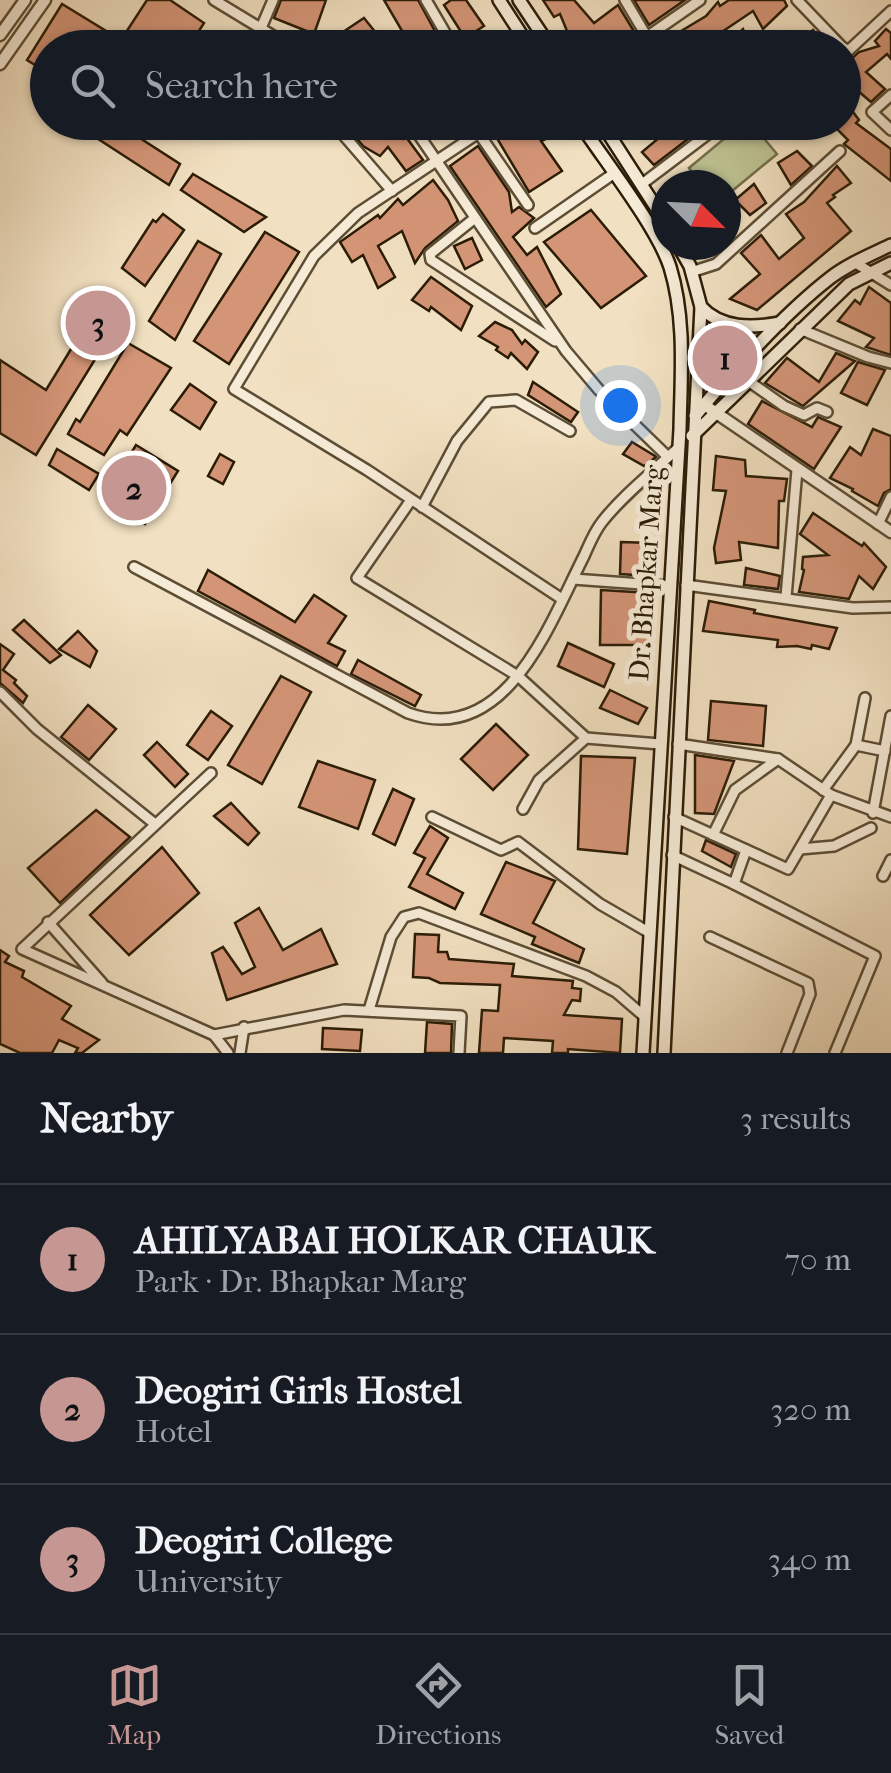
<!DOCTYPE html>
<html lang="en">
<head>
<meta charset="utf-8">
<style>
  body { margin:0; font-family:"IM FELL French Canon",serif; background:#20242c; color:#f1f3f6 }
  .compass { position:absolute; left:651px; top:170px; width:90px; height:90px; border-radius:50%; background:#171b24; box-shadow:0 2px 8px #0004; rotate:114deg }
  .you { position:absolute; left:620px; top:405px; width:35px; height:35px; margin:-25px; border:8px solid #fff; border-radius:50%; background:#1a73e8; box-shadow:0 0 0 15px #1a73e833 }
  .badge { display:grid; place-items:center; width:65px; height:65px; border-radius:50%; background:#c59692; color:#111; font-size:32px; font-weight:700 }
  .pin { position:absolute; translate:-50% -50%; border:5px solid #fff; box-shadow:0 2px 10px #0006 }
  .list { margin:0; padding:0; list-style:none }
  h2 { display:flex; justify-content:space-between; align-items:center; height:130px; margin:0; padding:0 40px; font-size:42px }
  h2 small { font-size:32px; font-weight:400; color:#9ea1a6 }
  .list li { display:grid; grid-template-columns:65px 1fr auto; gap:30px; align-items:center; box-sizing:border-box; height:150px; padding:0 40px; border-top:2px solid #363941 }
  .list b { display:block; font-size:38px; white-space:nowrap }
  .list p { margin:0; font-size:32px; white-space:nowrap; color:#9ea1a6 }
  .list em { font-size:32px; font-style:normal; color:#9ea1a6 }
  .icon { flex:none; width:55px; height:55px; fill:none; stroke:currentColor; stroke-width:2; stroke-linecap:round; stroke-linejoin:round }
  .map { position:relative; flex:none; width:891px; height:1053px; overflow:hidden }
  .search { position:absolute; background:#171b24; box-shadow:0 2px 8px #0004; left:30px; right:30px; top:30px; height:110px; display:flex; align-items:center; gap:25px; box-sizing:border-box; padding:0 35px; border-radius:55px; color:#9ea1a6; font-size:38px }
  .sheet { height:580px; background:#171b24 }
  nav { display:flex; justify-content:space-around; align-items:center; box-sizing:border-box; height:140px; border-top:2px solid #363941; background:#171b24; font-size:28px; color:#9ea1a6 }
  nav a { display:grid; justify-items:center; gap:5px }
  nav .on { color:#c59692 }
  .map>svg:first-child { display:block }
  .green { fill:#bdc191; stroke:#746e4c; stroke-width:2.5 }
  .building { fill:#d49577; stroke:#2b1c06; stroke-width:2.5 }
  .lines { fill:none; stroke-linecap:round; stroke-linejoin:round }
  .minor-casing { stroke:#5c4d35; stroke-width:14 }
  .tertiary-casing { stroke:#5c4d35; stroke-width:15 }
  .secondary-casing { stroke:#2b1c06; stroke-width:16 }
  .minor { stroke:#f6ebd7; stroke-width:9 }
  .tertiary { stroke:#f6ebd7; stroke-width:10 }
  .secondary { stroke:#f6ebd7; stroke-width:11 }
  .labels { text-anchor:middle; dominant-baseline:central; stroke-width:10; stroke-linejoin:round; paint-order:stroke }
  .street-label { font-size:28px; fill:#2b1c06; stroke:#f6ebd7 }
</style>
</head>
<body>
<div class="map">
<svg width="891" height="1053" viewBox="0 0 891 1053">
  <rect width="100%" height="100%" fill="#f1e0c1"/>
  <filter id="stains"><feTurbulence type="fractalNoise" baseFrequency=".002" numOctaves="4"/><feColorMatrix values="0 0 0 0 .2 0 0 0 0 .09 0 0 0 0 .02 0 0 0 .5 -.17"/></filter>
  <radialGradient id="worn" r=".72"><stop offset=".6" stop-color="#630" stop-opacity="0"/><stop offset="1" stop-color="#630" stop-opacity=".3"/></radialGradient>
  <!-- green -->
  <g class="green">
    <path d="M743 123H751L777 154 726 196V185H702L689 168Z"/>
    <path d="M713 327 725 332 761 333 715 383 711 382Z"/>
  </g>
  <!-- building -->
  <g class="building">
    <path d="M147 0H170L204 23 188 48H48V56L40 68 27 60 62 4 121 40Z"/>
    <path d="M281 0H326L314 34 274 18Z"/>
    <path d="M384 0H418L442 44 440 48H412Z"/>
    <path d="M451 0H466L484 26 465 38 444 5Z"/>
    <path d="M543 0H574L594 23 618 5 635 33 616 48H574L560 14 554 17Z"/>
    <path d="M634 0H685L649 25Z"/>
    <path d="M729 0H784L787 6 763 29 753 11 698 48H653L706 16 718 2 720 6Z"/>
    <path d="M364 18 380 38 371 48H342L331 40Z"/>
    <path d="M743 29 751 48H722Z"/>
    <path d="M886 29 891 33V59L887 54 866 72 885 89 871 102 851 85 844 91V59L850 60 859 52 879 46 875 41Z"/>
    <path d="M813 30 825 48H805L799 41Z"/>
    <path d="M844 100 859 120 856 123 891 149V181L844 144 848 140 830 122H844Z"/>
    <path d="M72 122H115L180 164 169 185Z"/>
    <path d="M369 122H378L387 129 390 126 403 139 406 137 423 160 406 171 388 147 380 156 363 146 353 134Z"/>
    <path d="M526 122H535L546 139 541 141 562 171 529 192 498 140Z"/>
    <path d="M678 122H710L654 165 642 152Z"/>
    <path d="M478 146 509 192 512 212 519 207 534 218 513 237 527 255 537 247 561 294 546 307 450 166Z"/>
    <path d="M797 151 812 166 791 185 778 163Z"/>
    <path d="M837 166 851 183 833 195 835 197 827 203 851 231 757 310 730 299 760 274 741 253 761 235 779 259 804 238 786 214 804 202Z"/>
    <path d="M193 174 266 217 244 232 181 190Z"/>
    <path d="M433 180 448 200 458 221 425 248 415 263 402 231 378 246 395 277 378 288 363 255 352 262 340 242 378 215 380 218 398 199 403 205Z"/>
    <path d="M754 184 766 203 750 215 735 200Z"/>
    <path d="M591 210 646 276 601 308 544 242Z"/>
    <path d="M163 214 184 230 145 286 122 268 153 220 156 222Z"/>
    <path d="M265 232 299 252 229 364 194 341Z"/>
    <path d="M472 238 482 260 465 269 454 246Z"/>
    <path d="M198 241 221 254 175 340 149 321Z"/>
    <path d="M431 277 472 306 461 330 431 307 429 311 412 300Z"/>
    <path d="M869 287 891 303V355L866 347 874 338 838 321 855 300 860 304Z"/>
    <path d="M90 318 112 332 36 455 0 433V360L46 390Z"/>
    <path d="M495 322 512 330 522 344 525 340 538 352 527 369 511 353 508 358 496 350 498 347 479 336Z"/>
    <path d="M128 343 171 368 127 435 120 430 104 455 68 434 76 419 80 422Z"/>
    <path d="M836 353 855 361 803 406 765 383 787 358 819 382Z"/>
    <path d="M858 362 885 370 867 405 841 393Z"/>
    <path d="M533 382 578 412 571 422 528 395Z"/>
    <path d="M190 384 216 402 200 429 171 410Z"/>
    <path d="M762 401 812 427 818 417 841 427 814 469 748 424Z"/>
    <path d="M873 429 891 436V489L884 493 878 506 852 491 853 489 830 478 850 447 861 455Z"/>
    <path d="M632 442 655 456 656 457 644 466 623 454Z"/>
    <path d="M136 445 178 471 145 524 105 497Z"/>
    <path d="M57 449 99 474 89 490 49 465Z"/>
    <path d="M220 454 234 462 223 484 208 476Z"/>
    <path d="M716 456 745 460 746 476 787 479 784 501H779L778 548 739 542 741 560 716 563 714 548 726 491 713 490Z"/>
    <path d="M813 513 862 546 864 543 886 567 873 589 859 576 849 599 799 592 804 570 802 569 803 557 828 555 800 534Z"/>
    <path d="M621 542 651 543 650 576 620 574Z"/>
    <path d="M746 568 780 576 778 589 744 585Z"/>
    <path d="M208 570 295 622 314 595 346 616 328 643 345 651 337 666 198 591Z"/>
    <path d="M601 590 650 593 649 645H600Z"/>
    <path d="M709 601 755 610 754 613 837 628 829 649 812 645 811 649 797 646 777 647 778 640 703 631Z"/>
    <path d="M24 620 61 655 50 663 13 630Z"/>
    <path d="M78 631 97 651 90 667 59 649Z"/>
    <path d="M568 643 614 664 604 687 558 666Z"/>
    <path d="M0 644 14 654 3 670 16 680 14 683 27 696 23 703 0 683Z"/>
    <path d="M358 660 421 695 415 706 351 674Z"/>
    <path d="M281 676 311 692 262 784 228 765Z"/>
    <path d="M610 690 647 708 638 724 600 708Z"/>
    <path d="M711 701 766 706 763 746 708 740Z"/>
    <path d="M88 705 116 729 89 760 61 737Z"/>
    <path d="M211 711 232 726 208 760 187 745Z"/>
    <path d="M496 724 528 755 493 790 461 759Z"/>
    <path d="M157 742 188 774 175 787 144 755Z"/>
    <path d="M695 755 734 761 714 814 695 813Z"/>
    <path d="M581 756 635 758 627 854 578 849Z"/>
    <path d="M318 761 375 780 358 829 299 807Z"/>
    <path d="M393 789 414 799 395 845 373 834Z"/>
    <path d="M231 803 259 833 248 845 214 816Z"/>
    <path d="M96 810 130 837 60 903 28 868Z"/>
    <path d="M430 826 448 838 427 874 463 893 455 909 409 887 425 858 414 853Z"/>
    <path d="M706 840 736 854 731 867 702 851Z"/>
    <path d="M162 847 199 893 129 955 90 915Z"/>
    <path d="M506 862 555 881 533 923 584 949 579 963 532 944 535 937 481 914Z"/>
    <path d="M259 908 283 950 321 929 337 964 227 1000 212 953 223 947 242 974 255 967 235 923Z"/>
    <path d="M415 934 439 935 438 952H447L449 959 514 964 512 976 573 981 572 988 581 989 580 1001 572 1000 564 1015 622 1019 620 1053 568 1049V1053H552L553 1041 504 1038 503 1053H479L482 1010 498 1011 500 985 440 983 429 978 413 977Z"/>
    <path d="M0 950 9 956 5 962 24 971 22 977 71 1006 62 1019 99 1040 82 1053H75L78 1048 59 1040 52 1053H20L0 1044Z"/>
    <path d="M427 1022 452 1024 451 1053H425Z"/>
    <path d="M323 1028 362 1030 360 1051 322 1049Z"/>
  </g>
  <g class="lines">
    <!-- minor casing -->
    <g class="minor-casing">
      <g id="minor">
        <path d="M214 0 293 48"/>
        <path d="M426 0 454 48"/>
        <path d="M625 0 647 37"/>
        <path d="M797 0 843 48"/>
        <path d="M261 28 273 0"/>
        <path d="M631 48 700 0"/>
        <path d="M844 48 847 52 891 11"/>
        <path d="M891 95 872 112 891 130"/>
        <path d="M351 122 340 131 392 191"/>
        <path d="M410 122 566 351 599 390 668 457"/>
        <path d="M471 122 528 205"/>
        <path d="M495 122 358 213 314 256 234 389 367 470 562 599"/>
        <path d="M416 131 432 122"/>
        <path d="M642 184 724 122"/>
        <path d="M475 218 430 254 431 260 555 341"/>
        <path d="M535 228 613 174"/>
        <path d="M854 262 891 285"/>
        <path d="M691 272 716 264 840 151"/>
        <path d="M800 329 868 357 891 363"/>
        <path d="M747 380 784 406 804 415 817 408 827 412"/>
        <path d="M411 500 357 578 518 676 586 738 660 744"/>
        <path d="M422 507 457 441 489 402 516 400 570 431"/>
        <path d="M878 524 891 497"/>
        <path d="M134 567 408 713C506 748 550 623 584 556 589 545 594 532 602 522 623 495 654 471 679 447"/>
        <path d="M573 579 669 586"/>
        <path d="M686 585 853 608 891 607"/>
        <path d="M786 597 797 470"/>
        <path d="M0 692 37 729 155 824"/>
        <path d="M678 744 778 759 831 795"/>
        <path d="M856 745 885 751"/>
        <path d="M211 773 22 949 214 1035 228 1053"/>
        <path d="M823 790 856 745 865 698"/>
        <path d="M523 809 539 780 586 738"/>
        <path d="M873 813 891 716"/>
        <path d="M432 817 501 850 518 842 600 904 650 933"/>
        <path d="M674 817 788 869 831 795 891 817"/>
        <path d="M713 835 735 790 778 759"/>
        <path d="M800 849 834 846 871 828"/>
        <path d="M746 850 734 884 875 956 835 1053"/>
        <path d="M672 855 734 884"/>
        <path d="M883 876 891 860"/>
        <path d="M48 922 102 983"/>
        <path d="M710 937 808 983 810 994 787 1053"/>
        <path d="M369 1010 391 937 404 917 419 913 586 976 616 992 645 1017"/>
        <path d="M214 1035 344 1010 461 1016 459 1053"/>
        <path d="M240 1053 244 1027"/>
      </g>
    </g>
    <!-- tertiary casing -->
    <g class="tertiary-casing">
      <g id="tertiary">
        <path d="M0 35 25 0"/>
        <path d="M0 64 45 0"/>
        <path d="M709 408 891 532"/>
      </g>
    </g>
    <!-- secondary casing -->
    <g class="secondary-casing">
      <g id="secondary">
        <path d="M499 0 530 48"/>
        <path d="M519 0 551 48"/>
        <path d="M579 122C604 160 657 227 670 267 686 319 681 375 680 429L643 1053"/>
        <path d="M601 122 666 223"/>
        <path d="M701 307C721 329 752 328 780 323"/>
        <path d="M695 416C731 372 785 313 830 278 848 264 870 255 891 245"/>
        <path d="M692 436 849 284 891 263"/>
        <path d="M664 1053 701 307 690 266 678 245"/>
      </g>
    </g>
    <!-- minor -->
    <use href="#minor" class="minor"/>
    <!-- tertiary -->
    <use href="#tertiary" class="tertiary"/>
    <!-- secondary -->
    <use href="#secondary" class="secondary"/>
  </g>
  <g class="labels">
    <!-- street labels -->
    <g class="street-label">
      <text transform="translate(646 573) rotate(-86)">Dr. Bhapkar Marg</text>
    </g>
  </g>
  <rect width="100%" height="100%" filter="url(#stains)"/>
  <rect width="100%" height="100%" fill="url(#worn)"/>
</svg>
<svg class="compass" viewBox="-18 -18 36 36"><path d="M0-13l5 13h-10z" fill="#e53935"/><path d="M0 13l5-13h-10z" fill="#9ea1a6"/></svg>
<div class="you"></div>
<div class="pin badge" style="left:725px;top:358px">1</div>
<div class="pin badge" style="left:134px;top:488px">2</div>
<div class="pin badge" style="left:98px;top:323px">3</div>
<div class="search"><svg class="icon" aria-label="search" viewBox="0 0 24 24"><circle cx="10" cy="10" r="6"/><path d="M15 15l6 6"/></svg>Search here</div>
</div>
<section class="sheet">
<h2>Nearby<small>3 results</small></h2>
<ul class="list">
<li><span class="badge">1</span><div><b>AHILYABAI HOLKAR CHAUK</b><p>Park · Dr. Bhapkar Marg</p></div><em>70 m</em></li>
<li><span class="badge">2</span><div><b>Deogiri Girls Hostel</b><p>Hotel</p></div><em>320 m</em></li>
<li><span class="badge">3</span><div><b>Deogiri College</b><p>University</p></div><em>340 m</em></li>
</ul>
</section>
<nav>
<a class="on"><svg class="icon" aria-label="map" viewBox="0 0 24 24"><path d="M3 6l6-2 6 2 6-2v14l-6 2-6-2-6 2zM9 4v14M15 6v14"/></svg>Map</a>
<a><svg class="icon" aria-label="directions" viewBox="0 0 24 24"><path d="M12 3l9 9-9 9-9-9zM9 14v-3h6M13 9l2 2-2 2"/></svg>Directions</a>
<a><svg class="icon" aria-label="saved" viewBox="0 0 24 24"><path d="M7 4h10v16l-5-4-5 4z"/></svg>Saved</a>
</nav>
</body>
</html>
